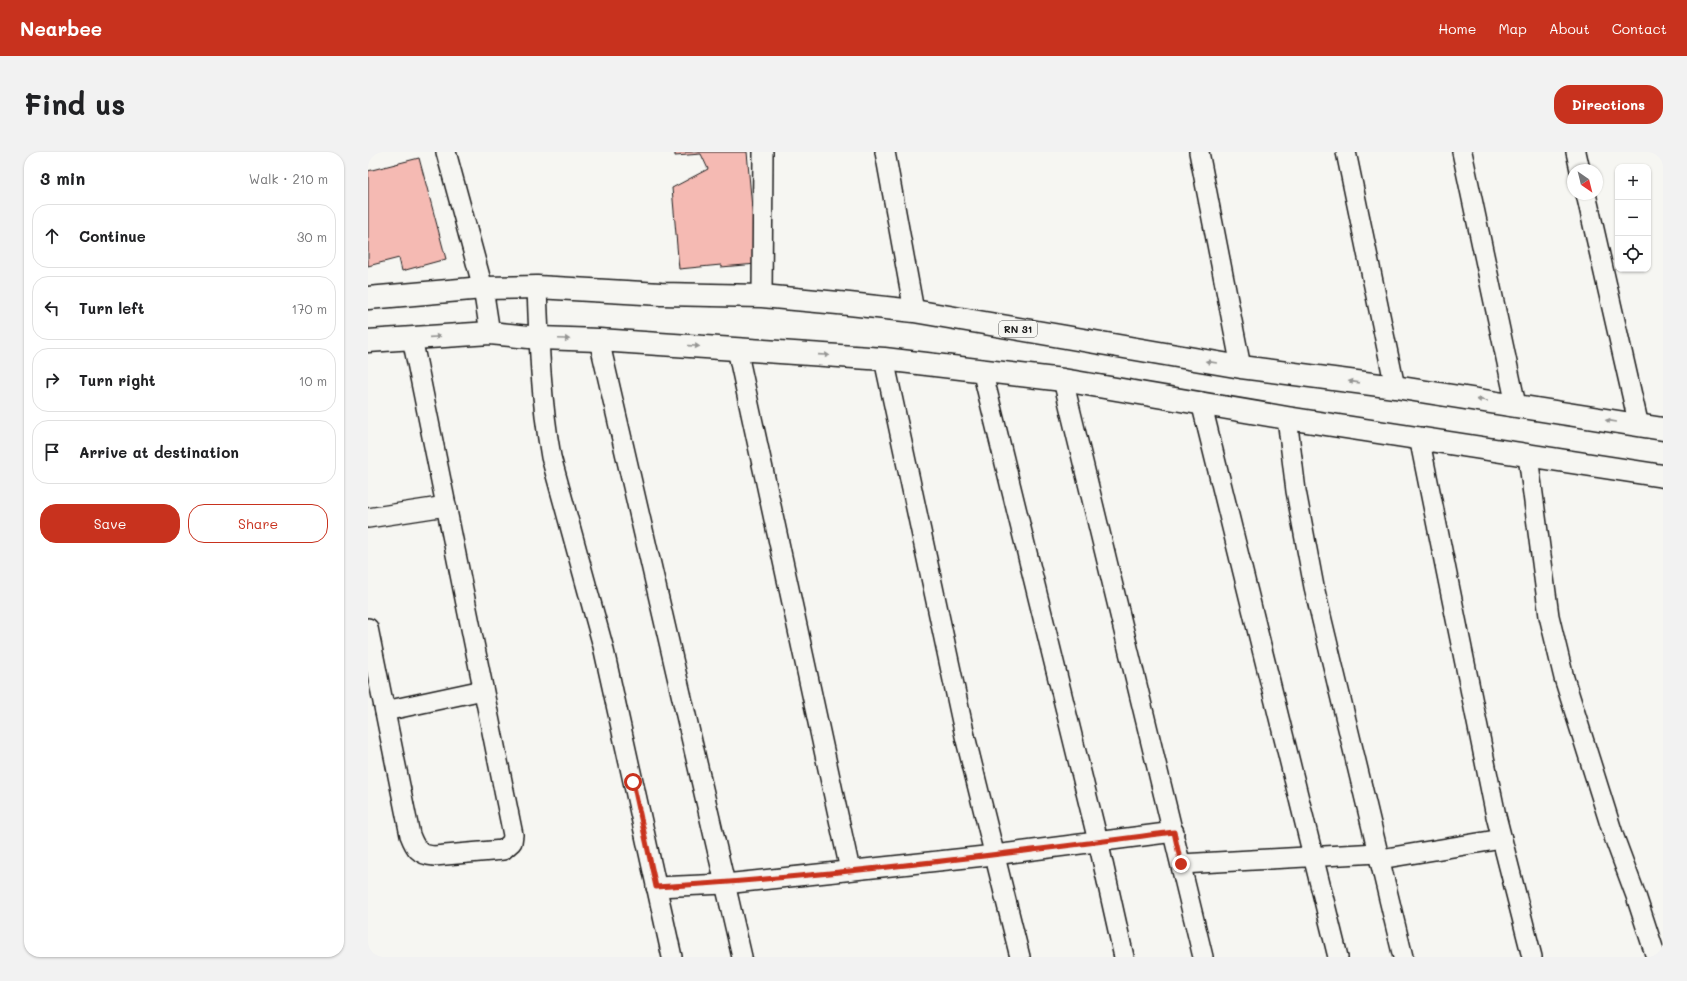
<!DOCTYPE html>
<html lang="en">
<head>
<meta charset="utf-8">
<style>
  body { margin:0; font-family:Mali,sans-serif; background:#f2f2f2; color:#202124 }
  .controls { position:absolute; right:12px; top:12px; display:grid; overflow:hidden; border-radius:8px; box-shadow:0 1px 3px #0004 }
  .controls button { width:36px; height:36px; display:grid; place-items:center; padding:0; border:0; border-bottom:1px solid #e0e0e0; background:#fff; color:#202124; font:20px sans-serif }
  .compass { position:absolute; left:1199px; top:12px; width:36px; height:36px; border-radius:50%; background:#fff; box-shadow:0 1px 3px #0004; rotate:145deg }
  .stop { position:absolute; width:12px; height:12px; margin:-9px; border:3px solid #c8321e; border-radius:50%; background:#fff }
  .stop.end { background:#c8321e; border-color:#fff; box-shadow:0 1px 4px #0008 }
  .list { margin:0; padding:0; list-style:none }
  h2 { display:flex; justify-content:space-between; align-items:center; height:52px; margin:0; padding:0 16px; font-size:17px }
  h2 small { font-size:13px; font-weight:400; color:#757577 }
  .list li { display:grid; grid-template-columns:26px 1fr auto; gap:12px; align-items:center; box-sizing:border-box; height:64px; margin:0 8px 8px; padding:0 8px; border:1px solid #e0e0e0; border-radius:16px }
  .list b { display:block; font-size:15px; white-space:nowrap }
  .list em { font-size:13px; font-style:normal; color:#757577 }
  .actions { display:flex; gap:8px; padding:12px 16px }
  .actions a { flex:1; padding:9px 0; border:1px solid #c8321e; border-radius:16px; text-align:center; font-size:14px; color:#c8321e }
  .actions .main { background:#c8321e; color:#fff }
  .icon { flex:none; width:22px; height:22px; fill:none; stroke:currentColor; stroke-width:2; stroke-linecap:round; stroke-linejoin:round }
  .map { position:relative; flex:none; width:1295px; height:805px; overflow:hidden; border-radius:16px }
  header { display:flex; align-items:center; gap:24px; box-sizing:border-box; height:56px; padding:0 20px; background:#c8321e; color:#fff }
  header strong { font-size:19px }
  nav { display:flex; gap:22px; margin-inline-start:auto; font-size:14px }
  .intro { display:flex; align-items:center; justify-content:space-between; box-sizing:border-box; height:96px; padding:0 24px }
  h1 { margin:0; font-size:28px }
  .button { padding:10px 18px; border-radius:16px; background:#c8321e; color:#fff; font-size:14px; font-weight:700 }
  main { display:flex; gap:24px; padding:0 24px }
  aside { flex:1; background:#fff; border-radius:16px; box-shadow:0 1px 3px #0004 }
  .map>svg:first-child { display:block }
  .building { fill:#f5bab3; stroke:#1c1c1c }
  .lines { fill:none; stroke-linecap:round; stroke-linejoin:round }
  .street-casing { stroke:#1c1c1c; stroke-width:22 }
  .highway-casing { stroke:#1c1c1c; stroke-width:25 }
  .street { stroke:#f6f6f2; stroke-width:19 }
  .highway { stroke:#f6f6f2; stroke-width:22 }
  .oneway { fill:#949492 }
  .route { stroke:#c8321e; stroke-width:5 }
  .labels { text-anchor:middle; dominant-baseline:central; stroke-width:4; stroke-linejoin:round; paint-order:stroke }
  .shield { fill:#f6f6f2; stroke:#5d5d5c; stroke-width:1 }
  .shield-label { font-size:10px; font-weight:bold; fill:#1c1c1c }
</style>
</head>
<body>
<header>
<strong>Nearbee</strong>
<nav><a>Home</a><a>Map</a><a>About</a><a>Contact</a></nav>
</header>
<div class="intro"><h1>Find us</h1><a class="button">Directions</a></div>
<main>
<aside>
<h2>3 min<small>Walk · 210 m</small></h2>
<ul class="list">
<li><svg class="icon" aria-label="ahead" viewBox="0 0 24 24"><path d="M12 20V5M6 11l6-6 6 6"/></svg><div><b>Continue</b></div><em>30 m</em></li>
<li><svg class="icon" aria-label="left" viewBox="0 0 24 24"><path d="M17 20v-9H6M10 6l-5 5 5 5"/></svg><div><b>Turn left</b></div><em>170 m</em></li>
<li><svg class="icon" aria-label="right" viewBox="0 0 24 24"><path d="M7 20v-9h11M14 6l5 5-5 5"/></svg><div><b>Turn right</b></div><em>10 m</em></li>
<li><svg class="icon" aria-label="arrive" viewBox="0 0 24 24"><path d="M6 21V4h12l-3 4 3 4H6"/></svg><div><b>Arrive at destination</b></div></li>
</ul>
<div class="actions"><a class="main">Save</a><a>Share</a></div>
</aside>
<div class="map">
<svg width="1295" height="805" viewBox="0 0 1295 805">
  <rect width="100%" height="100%" fill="#f6f6f2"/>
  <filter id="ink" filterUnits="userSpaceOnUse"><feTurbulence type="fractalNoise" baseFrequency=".025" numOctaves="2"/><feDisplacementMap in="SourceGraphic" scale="8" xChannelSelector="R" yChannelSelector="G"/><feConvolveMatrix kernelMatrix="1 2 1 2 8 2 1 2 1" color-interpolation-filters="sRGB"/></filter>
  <g filter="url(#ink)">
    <!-- building -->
    <g class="building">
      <path d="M307 0H379L389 112 353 115V113L311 117 304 36 340 17 333 2 307 4Z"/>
      <path d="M51 6 78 107 34 119 31 106 0 114V19Z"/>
    </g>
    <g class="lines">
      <!-- street casing -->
      <g class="street-casing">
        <g id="street">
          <path d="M78 0 115 136 122 181"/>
          <path d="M517 0 546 159"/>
          <path d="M831 0 873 215"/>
          <path d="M978 0 1027 235"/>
          <path d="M1094 0 1148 253"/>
          <path d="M1208 0 1212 18"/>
          <path d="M1218 42 1271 274"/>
          <path d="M169 135C171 192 173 249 183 305L235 494 304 805"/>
          <path d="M394 144 395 0"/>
          <path d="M231 188 374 805"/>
          <path d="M369 197 482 718"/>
          <path d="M516 207 597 584 652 805"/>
          <path d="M614 218 730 689 756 805"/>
          <path d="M695 228 835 805"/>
          <path d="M833 250 970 805"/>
          <path d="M919 266 928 339 946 435 1035 805"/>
          <path d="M1051 285 1128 664 1164 805"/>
          <path d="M1160 304 1181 464 1196 526 1246 685 1268 744 1288 805"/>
          <path d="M0 366 78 354"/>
          <path d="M0 476 42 683C47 696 51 703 66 704L135 698 144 690 145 683 44 186"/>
          <path d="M17 559 115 538"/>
          <path d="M1012 707 1134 687"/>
          <path d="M813 712 1010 701"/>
          <path d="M288 735 357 732 626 703 806 680"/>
        </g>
      </g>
      <!-- highway casing -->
      <g class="highway-casing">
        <g id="highway">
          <path d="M0 146 115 136 169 135 293 142 394 144 481 152 546 159 873 215 1027 235 1295 277"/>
          <path d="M0 189 122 181 171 186 231 188 516 207 695 228 919 266 1295 324"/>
        </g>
      </g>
      <!-- street -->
      <use href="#street" class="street"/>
      <!-- highway -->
      <use href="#highway" class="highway"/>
    </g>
    <!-- one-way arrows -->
    <defs><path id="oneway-solid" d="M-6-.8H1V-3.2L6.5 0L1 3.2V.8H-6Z"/></defs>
    <g class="oneway">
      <use href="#oneway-solid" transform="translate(67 185) rotate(-4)"/>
      <use href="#oneway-solid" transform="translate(196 187) rotate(2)"/>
      <use href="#oneway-solid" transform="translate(326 194) rotate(4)"/>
      <use href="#oneway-solid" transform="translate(456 203) rotate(4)"/>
      <use href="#oneway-solid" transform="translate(843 210) rotate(-171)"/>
      <use href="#oneway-solid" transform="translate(986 230) rotate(-172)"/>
      <use href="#oneway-solid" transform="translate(1114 248) rotate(-171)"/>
      <use href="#oneway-solid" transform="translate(1243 269) rotate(-171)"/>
    </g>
  </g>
  <g class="lines" filter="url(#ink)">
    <!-- route -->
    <path class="route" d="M265 630 288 735C461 725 634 702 806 680L813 712"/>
  </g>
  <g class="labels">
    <!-- shield labels -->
    <rect class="shield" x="631" y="169" width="38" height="16" rx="3"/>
    <g class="shield-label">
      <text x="650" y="177">RN 31</text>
    </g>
  </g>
</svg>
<div class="controls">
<button>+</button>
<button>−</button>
<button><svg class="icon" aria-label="locate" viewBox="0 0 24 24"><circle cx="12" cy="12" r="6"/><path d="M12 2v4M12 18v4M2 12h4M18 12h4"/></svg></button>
</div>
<svg class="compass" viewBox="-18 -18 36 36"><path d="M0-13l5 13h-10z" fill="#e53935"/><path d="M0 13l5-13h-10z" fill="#757577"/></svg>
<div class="stop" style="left:265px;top:630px"></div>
<div class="stop end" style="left:813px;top:712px"></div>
</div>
</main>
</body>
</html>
